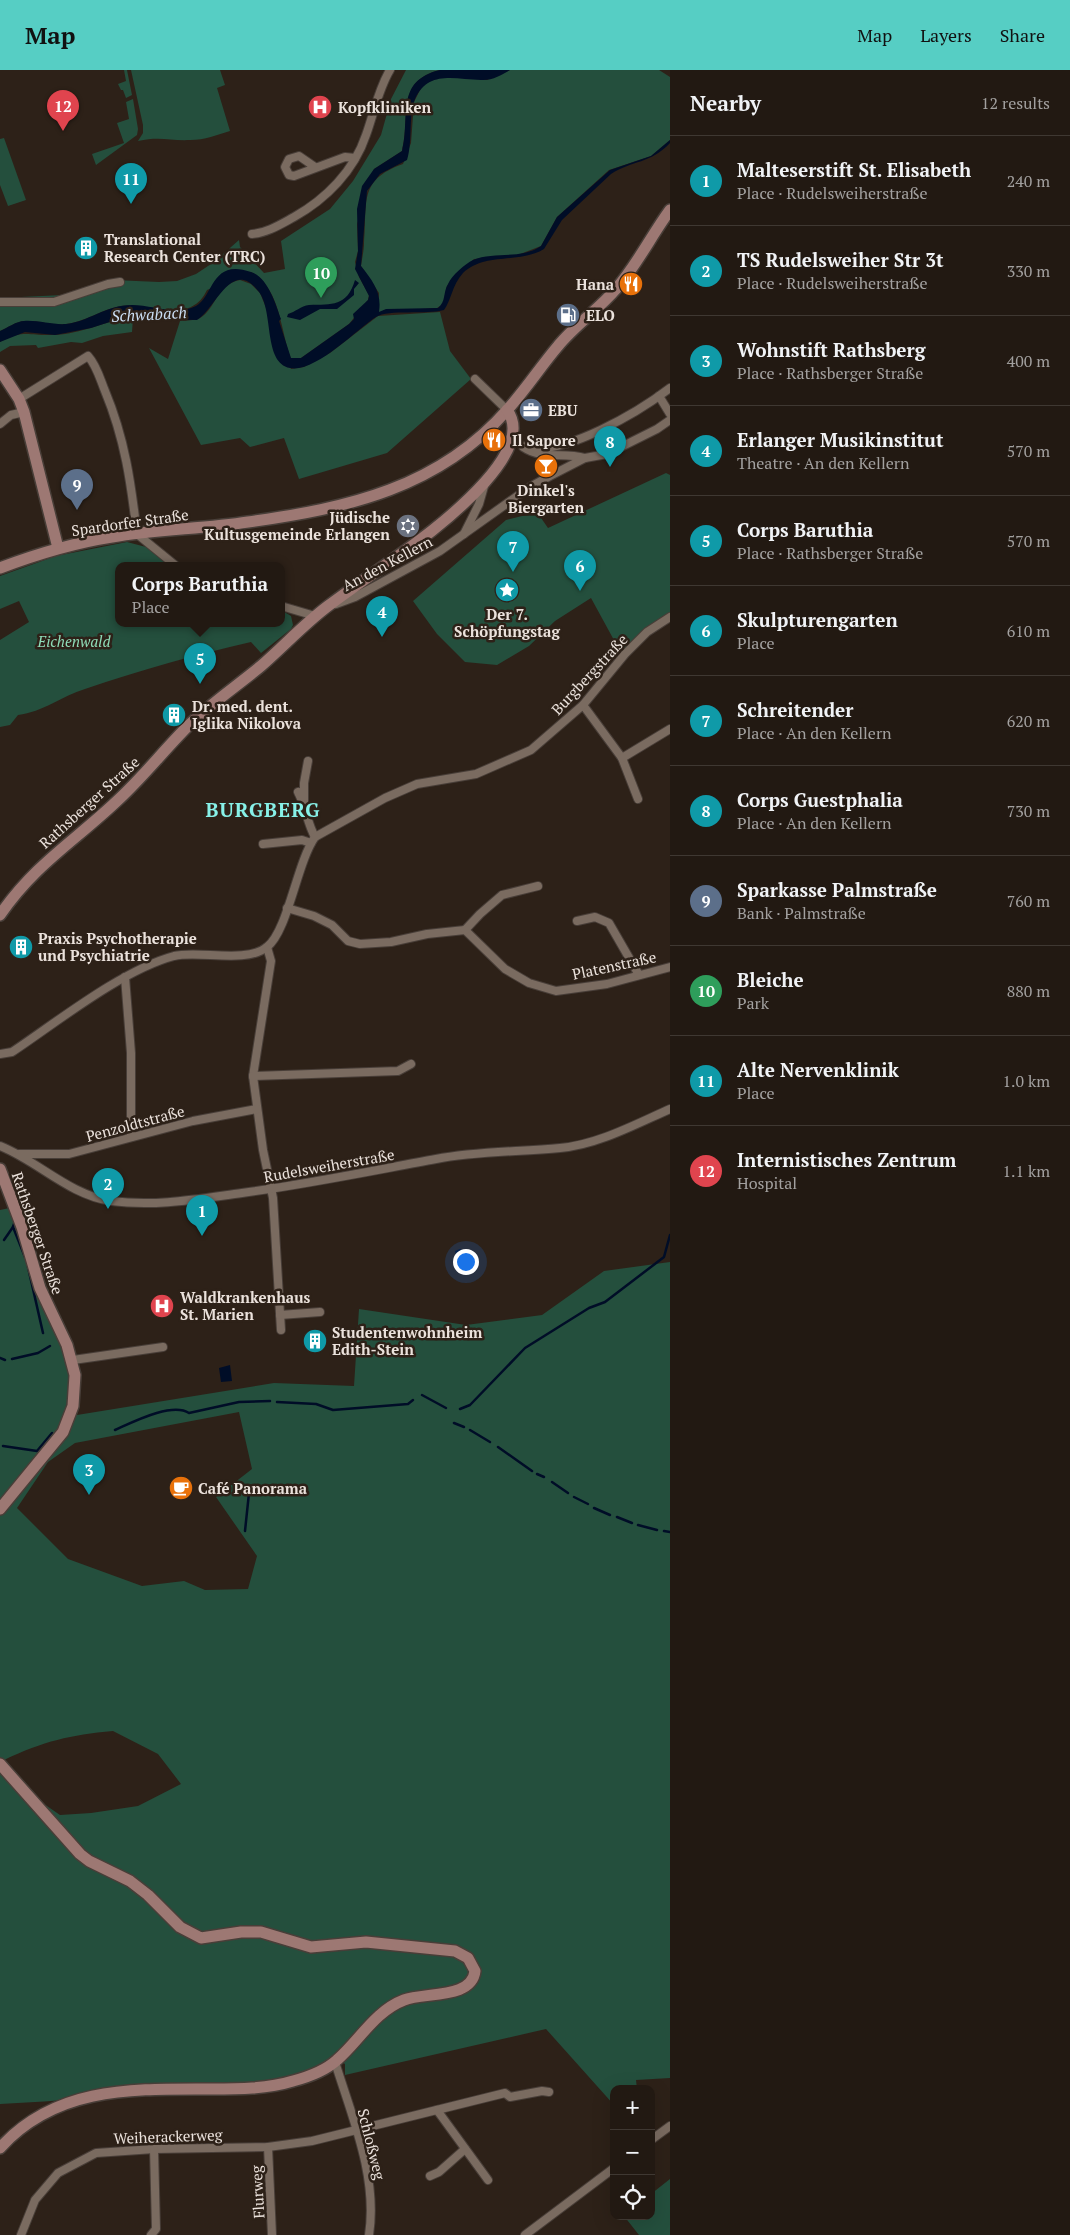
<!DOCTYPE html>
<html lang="en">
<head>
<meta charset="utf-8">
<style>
  body { margin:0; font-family:"PT Serif",serif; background:#2e2620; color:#f1f3f6 }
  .controls { position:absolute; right:15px; bottom:15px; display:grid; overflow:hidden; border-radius:10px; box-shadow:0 5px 20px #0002 }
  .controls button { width:45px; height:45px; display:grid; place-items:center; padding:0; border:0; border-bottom:1px solid #3f3832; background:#221912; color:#f1f3f6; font:25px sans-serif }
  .you { position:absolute; left:465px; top:1191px; width:18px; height:18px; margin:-12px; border:4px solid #fff; border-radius:50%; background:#1a73e8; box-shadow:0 0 0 8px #1a73e833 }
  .badge { display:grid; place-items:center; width:32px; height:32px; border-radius:50%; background:#56cec4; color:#fff; font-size:16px; font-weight:700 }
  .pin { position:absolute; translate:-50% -41px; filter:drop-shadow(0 1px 2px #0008) }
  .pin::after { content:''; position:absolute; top:26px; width:18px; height:15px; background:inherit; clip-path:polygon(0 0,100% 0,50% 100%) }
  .popup { position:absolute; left:115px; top:492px; width:170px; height:65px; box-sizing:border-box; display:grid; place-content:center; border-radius:10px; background:#221912; filter:drop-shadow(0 1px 4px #0005); font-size:16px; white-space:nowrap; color:#a2a09f }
  .popup b { font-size:19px; color:#f1f3f6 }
  .popup::after { content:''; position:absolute; left:50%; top:100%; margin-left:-10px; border:10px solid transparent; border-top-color:#221912 }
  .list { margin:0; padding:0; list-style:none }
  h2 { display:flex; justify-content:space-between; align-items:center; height:65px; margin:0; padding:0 20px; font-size:21px }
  h2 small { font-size:16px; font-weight:400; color:#a2a09f }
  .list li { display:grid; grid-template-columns:32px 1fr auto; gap:15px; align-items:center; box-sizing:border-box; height:90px; padding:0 20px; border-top:1px solid #3f3832 }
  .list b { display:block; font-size:19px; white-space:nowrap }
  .list p { margin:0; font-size:16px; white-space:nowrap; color:#a2a09f }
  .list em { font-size:16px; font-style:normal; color:#a2a09f }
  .icon { flex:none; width:28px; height:28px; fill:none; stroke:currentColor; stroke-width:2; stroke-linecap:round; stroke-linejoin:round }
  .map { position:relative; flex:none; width:670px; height:2165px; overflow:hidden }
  header { display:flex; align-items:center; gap:30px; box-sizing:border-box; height:70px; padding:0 25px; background:#56cec4; color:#111 }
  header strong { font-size:24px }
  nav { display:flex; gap:28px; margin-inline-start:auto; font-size:18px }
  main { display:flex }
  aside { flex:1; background:#221912 }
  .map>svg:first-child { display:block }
  .green { fill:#244f3d; fill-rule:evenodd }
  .water { fill:#000d27 }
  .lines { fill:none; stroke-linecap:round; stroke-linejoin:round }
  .stream { stroke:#000d27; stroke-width:2.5 }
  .street-casing { stroke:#483e38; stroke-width:10 }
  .secondary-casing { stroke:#483e38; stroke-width:14 }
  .street { stroke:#7a6b60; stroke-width:8 }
  .secondary { stroke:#9d7873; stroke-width:11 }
  .labels { text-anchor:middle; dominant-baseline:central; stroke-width:5; stroke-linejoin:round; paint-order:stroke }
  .poi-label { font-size:15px; font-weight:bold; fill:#ebe2dc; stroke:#2d2118; text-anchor:start }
  .street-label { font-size:15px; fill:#ebe2dc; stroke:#2d2118 }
  .park-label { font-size:15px; font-style:italic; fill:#8fddb9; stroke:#2d2118 }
  .water-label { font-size:16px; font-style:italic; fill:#cbdef4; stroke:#2d2118 }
  .district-label { font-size:20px; font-weight:bold; letter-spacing:1px; fill:#87f1e8; stroke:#2d2118 }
</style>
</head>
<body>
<header>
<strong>Map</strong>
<nav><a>Map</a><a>Layers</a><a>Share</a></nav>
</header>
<main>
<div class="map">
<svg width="670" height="2165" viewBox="0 0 670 2165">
  <rect width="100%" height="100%" fill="#2d2118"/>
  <!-- green -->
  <g class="green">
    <path d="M124 0H127L132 25 126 28 123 20H121L118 14 126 11Z"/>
    <path d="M131 0H220L225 15 217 18 230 61C217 65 205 70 190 70 170 71 160 66 138 71L143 63V55Z"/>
    <path d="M406 0H440C395 11 411 47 402 81L374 99 357 154 358 181 355 192 359 207 369 225 368 230 349 254 301 288 291 289C280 260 281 219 251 202L207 220C190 256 151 232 121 236 102 239 85 252 66 254 53 256 38 250 25 251 17 251 7 258 0 261V228L63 225 113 210 159 212 177 211 196 204 214 192 239 170 240 177 264 203 285 199 281 171 330 139 353 111 381 65 391 29Z"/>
    <path d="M510 0H659L670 7V70L651 86 609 100 557 147 541 176 515 186 474 189 447 216 443 234 437 238 378 242 379 223 361 196C362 188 364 181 364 173 368 134 357 110 403 94L411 73 414 32 421 18 428 10 449 5 487 10Z"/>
    <path d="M133 29 138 59 137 65 96 95 92 84 124 73 117 53 129 49 126 32Z"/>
    <path d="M4 68 26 130 8 136 0 115V69Z"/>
    <path d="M240 210 251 214 260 223 291 299 304 297 330 283 378 246 440 242 450 281 471 309 387 383 299 409 284 368 250 377 240 368 201 375 149 278 168 289 180 251C187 250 193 251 200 248 215 240 217 214 240 210Z"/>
    <path d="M122 248H133L132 262 103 266 82 273 71 272 38 278 36 275 10 276 0 282V272C24 259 29 266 53 265 73 265 103 254 122 248Z"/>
    <path d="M666 403 670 405V542L644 559 621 583 591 528 555 551 529 576 497 595 465 592 437 564 413 531 506 450 522 446 539 445 548 458Z"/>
    <path d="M127 472 146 477 170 495H119V553H281V540L291 546 293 555 291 559 261 583 251 572C194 585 141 600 85 619 62 626 43 642 18 645L10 655 0 657V570L29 552 19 531 0 539V506L56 486Z"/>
    <path d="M19 1136 78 1329 77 1345 274 1313 354 1316 359 1239 466 1255 542 1245 604 1201 670 1192V2008L636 2010 637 2019H614V2035L546 1959 345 2005V1994L334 1987C288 2017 228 2016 175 2021 117 2026 59 2031 0 2034V1140ZM239 1342 252 1399 216 1427 257 1486 248 1519 205 1520 184 1511 142 1516 68 1489 17 1438 48 1392 75 1373ZM113 1661 158 1684 181 1714 138 1736 91 1743 60 1745 31 1725 4 1692V1690C44 1671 70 1665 113 1661Z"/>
    <path d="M670 2109V2165H639L624 2146H651V2124Z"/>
  </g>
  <!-- water -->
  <g class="water">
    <path d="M440 0H510C502 5 491 11 481 10 454 9 428 0 415 29 408 47 413 71 407 90L380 104 367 121 361 196C373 211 382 223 379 242L386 239 438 238C446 232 443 222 448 214 452 205 465 194 473 190 493 181 521 190 541 176L557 147 610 100 651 86 670 70V73C650 94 633 90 611 104L562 150 544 179C520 194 485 182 463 203 452 215 451 231 444 240 426 245 389 239 376 247 356 260 315 303 290 298 263 293 274 242 259 222 232 186 215 240 197 250L122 248 91 258 55 265 25 262 0 272V261C7 258 17 251 24 251 38 250 53 255 66 254 88 252 106 235 132 235 153 235 176 246 196 236 214 226 211 188 251 202 268 207 276 235 281 249L279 251 291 288H301L349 254 354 249 353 244 368 230 369 226 355 199 358 181 357 139 362 116 374 99 402 81C411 47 394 11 440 0Z"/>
    <path d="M355 210 359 213 354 219V225L337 239H320L300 250 287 247 288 244C295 242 301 236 309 235 332 234 347 237 355 210Z"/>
    <path d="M460 1179 464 1181 468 1195 464 1199 459 1198 455 1181Z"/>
    <path d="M230 1295 232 1311 221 1312 219 1298Z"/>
  </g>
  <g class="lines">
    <!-- stream -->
    <g class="stream">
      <path d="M14 1154 13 1157 25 1187"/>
      <path d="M4 1170 13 1157"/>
      <path d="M28 1197 43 1263"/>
      <path d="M0 1288 5 1290"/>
      <path d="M12 1289 38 1283 50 1276"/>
      <path d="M422 1325 446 1338"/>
      <path d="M277 1332 316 1334 333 1340 408 1334 413 1330"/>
      <path d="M460 1339 470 1335 525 1278 589 1238 605 1232 664 1187 670 1165"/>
      <path d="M454 1353 464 1357"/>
      <path d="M115 1360C133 1352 172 1332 189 1343L239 1332 270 1331"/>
      <path d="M470 1360 490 1372"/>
      <path d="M3 1376 37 1381 52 1363"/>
      <path d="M498 1377 532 1401"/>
      <path d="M537 1404 544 1407"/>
      <path d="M552 1412 568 1423"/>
      <path d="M574 1427 588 1434"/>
      <path d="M594 1438 610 1445"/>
      <path d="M617 1447 632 1453"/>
      <path d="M638 1455 657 1460"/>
      <path d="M245 1461 249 1423 259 1416"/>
      <path d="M664 1461 670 1462"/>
    </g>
    <!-- street casing -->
    <g class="street-casing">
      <g id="street">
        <path d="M315 97 299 86 289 89 285 97 289 105 294 106 345 87 355 88"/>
        <path d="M252 164C267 163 281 154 294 147 326 129 354 101 366 65 374 43 378 20 390 0"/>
        <path d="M0 232H54L108 214 120 212"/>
        <path d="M475 309 507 340"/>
        <path d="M659 326 670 344"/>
        <path d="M19 329 88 286C97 296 100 309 105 321 125 369 131 413 137 464L175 495"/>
        <path d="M0 354 11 345 24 342"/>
        <path d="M513 368C516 371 521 376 525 377 564 387 640 341 670 318"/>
        <path d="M523 377C544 391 562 381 585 388"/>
        <path d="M464 464 479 434 485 413"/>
        <path d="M336 534 355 527 440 481 530 417 550 406 585 388 607 384 657 359 670 350"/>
        <path d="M281 536 315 546"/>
        <path d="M583 635 622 688 638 729"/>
        <path d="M622 688 670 659"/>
        <path d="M298 722C306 737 307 753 315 767"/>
        <path d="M304 732V713L308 691"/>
        <path d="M263 774 302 770 311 773"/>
        <path d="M287 838 314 846 332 855 348 871 360 874 391 872 427 864 465 860 505 899 529 913 556 921 607 914 670 897"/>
        <path d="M577 851 595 847 609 853 639 905"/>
        <path d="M465 860 480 844 502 825 538 816"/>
        <path d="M267 877 271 891 253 1006 263 1080 273 1128 281 1260"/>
        <path d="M125 907 131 983V1067"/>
        <path d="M0 984 12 982C57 952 122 900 174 886 199 880 246 894 267 877 288 861 297 792 315 767L385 728 417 714 476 704 531 680 583 635 625 584 647 562 670 547"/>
        <path d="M253 1006 398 1001 411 994"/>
        <path d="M0 1076C38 1091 69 1125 111 1131 156 1137 198 1129 242 1123 308 1114 371 1101 436 1089 477 1081 518 1082 560 1078 597 1075 636 1054 670 1039"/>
        <path d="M19 1084H69L193 1051 257 1039"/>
        <path d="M280 1245 320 1242"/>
        <path d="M73 1290 163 1277"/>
        <path d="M335 1992C352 2047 378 2107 369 2165"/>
        <path d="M437 2040 488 2110"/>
        <path d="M651 2070 670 2056"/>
        <path d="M268 2077 272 2165"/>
        <path d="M430 2106 439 2102 465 2079"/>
        <path d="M21 2165 35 2130 58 2103 96 2083 154 2079 268 2077 312 2071 505 2023 510 2027 542 2021 549 2022"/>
        <path d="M151 2165 156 2159 154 2079"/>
        <path d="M525 2165 614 2098"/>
      </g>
    </g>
    <!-- secondary casing -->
    <g class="secondary-casing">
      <g id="secondary">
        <path d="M0 300 19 329 24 342 58 478"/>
        <path d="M0 498C37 484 73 473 112 467 157 459 203 459 248 452 348 438 439 418 508 339 526 319 541 296 558 276 575 255 598 240 616 219 637 195 651 166 670 140"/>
        <path d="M0 845C35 794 75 771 118 730 143 707 164 680 188 656 210 634 237 616 261 596 284 576 304 554 328 536 381 496 440 462 485 412 501 394 524 363 507 340"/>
        <path d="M0 1099 22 1157 40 1218 67 1275 75 1305 73 1336 63 1362 0 1439"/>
        <path d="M0 1694 80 1784 89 1791 130 1811 148 1825 180 1857 201 1868 241 1862H261L311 1877 366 1872 455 1881 468 1888 475 1901C472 1929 425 1922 404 1930 375 1941 359 1971 337 1990 325 2001 308 2007 293 2011 267 2019 238 2019 211 2019 133 2019 56 2016 0 2078"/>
      </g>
    </g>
    <!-- street -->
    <use href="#street" class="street"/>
    <!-- secondary -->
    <use href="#secondary" class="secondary"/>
  </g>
  <!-- icons -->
  <defs>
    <g id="hospital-disc" transform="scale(1.25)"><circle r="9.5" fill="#e0444e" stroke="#2d2118"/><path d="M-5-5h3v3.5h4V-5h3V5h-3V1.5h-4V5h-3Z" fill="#fff"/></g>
    <g id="building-disc" transform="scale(1.25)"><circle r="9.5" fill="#0f9aa8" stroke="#2d2118"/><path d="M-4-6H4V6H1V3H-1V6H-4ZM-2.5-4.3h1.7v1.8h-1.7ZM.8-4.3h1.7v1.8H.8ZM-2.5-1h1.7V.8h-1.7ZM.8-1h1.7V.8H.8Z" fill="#fff"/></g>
    <g id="restaurant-disc" transform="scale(1.25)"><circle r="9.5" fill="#e8710a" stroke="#2d2118"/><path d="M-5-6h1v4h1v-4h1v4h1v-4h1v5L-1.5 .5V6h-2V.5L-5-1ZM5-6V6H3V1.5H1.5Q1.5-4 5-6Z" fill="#fff"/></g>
    <g id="fuel-disc" transform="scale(1.25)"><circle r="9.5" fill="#5c6f8a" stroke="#2d2118"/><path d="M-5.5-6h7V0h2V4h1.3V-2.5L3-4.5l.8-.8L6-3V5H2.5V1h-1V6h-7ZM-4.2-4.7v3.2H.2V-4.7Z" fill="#fff"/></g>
    <g id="office-disc" transform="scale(1.25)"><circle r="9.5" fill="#5c6f8a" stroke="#2d2118"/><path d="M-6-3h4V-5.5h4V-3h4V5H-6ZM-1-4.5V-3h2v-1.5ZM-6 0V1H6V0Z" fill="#fff"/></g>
    <g id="bar-disc" transform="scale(1.25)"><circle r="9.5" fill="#e8710a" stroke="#2d2118"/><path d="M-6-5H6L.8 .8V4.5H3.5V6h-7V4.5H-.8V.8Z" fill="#fff"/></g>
    <g id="synagogue-disc" transform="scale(1.25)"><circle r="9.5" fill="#6b7280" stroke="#2d2118"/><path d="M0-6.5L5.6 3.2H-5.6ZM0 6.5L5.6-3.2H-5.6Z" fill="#fff"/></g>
    <g id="sight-disc" transform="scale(1.25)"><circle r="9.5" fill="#0f9aa8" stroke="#2d2118"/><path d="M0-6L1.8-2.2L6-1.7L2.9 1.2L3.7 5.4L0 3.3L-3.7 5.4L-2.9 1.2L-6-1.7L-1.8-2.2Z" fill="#fff"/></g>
    <g id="cafe-disc" transform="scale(1.25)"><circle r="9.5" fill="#e8710a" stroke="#2d2118"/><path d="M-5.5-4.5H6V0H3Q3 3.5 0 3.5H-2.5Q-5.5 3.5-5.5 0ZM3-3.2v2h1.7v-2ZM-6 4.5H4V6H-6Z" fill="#fff"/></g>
  </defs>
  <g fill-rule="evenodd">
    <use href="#hospital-disc" x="320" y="37"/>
    <use href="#building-disc" x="86" y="178"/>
    <use href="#restaurant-disc" x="631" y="214"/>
    <use href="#fuel-disc" x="568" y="245"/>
    <use href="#office-disc" x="531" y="340"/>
    <use href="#restaurant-disc" x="494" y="370"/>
    <use href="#bar-disc" x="546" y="396"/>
    <use href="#synagogue-disc" x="408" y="456"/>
    <use href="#sight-disc" x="507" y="520"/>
    <use href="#building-disc" x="174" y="645"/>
    <use href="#building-disc" x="21" y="877"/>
    <use href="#hospital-disc" x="162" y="1236"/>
    <use href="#building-disc" x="315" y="1271"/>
    <use href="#cafe-disc" x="181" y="1418"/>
  </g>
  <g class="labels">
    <!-- poi labels -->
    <g class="poi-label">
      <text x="338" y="37">Kopfkliniken</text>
      <text x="104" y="169">Translational<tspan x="104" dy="17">Research Center (TRC)</tspan></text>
      <text x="614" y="214" text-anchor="end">Hana</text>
      <text x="586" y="245">ELO</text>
      <text x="548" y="340">EBU</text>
      <text x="512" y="370">Il Sapore</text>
      <text x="546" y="420" text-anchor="middle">Dinkel's<tspan x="546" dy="17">Biergarten</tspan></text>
      <text x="390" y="447" text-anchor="end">Jüdische<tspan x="390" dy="17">Kultusgemeinde Erlangen</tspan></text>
      <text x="507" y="544" text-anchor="middle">Der 7.<tspan x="507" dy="17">Schöpfungstag</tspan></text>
      <text x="192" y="636">Dr. med. dent.<tspan x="192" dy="17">Iglika Nikolova</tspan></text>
      <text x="38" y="868">Praxis Psychotherapie<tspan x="38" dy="17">und Psychiatrie</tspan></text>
      <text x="180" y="1227">Waldkrankenhaus<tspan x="180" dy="17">St. Marien</tspan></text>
      <text x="332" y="1262">Studentenwohnheim<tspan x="332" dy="17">Edith-Stein</tspan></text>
      <text x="198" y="1418">Café Panorama</text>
    </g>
    <!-- street labels -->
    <g class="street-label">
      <text transform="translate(130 452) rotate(-8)">Spardorfer Straße</text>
      <text transform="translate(387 493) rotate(-28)">An den Kellern</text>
      <text transform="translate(589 604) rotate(-47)">Burgbergstraße</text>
      <text transform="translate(89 732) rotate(-42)">Rathsberger Straße</text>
      <text transform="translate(614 895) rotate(-12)">Platenstraße</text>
      <text transform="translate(135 1053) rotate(-15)">Penzoldtstraße</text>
      <text transform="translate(329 1095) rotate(-10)">Rudelsweiherstraße</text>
      <text transform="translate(38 1163) rotate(71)">Rathsberger Straße</text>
      <text transform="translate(168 2066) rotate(-2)">Weiherackerweg</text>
      <text transform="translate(372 2074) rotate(76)">Schloßweg</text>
      <text transform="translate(257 2122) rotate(-93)">Flurweg</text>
    </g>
    <!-- park labels -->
    <g class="park-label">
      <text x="74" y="571">Eichenwald</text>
    </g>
    <!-- water labels -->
    <g class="water-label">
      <text transform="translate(149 244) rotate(-3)">Schwabach</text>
    </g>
    <!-- district labels -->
    <g class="district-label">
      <text x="263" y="739">BURGBERG</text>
    </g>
  </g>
</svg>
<div class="controls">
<button>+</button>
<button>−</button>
<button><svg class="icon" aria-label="locate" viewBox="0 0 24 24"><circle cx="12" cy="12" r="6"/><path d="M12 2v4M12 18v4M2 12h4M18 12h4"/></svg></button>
</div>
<div class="you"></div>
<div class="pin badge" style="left:202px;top:1166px;background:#0f9aa8">1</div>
<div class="pin badge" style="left:108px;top:1139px;background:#0f9aa8">2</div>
<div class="pin badge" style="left:89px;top:1425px;background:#0f9aa8">3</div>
<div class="pin badge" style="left:382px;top:567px;background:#0f9aa8">4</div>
<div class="pin badge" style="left:200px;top:614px;background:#0f9aa8">5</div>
<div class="popup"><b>Corps Baruthia</b>Place</div>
<div class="pin badge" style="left:580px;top:521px;background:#0f9aa8">6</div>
<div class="pin badge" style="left:513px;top:502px;background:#0f9aa8">7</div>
<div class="pin badge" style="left:610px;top:397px;background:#0f9aa8">8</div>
<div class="pin badge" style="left:77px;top:440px;background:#5c6f8a">9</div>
<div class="pin badge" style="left:321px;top:228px;background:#2e9e5b">10</div>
<div class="pin badge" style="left:131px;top:134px;background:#0f9aa8">11</div>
<div class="pin badge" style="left:63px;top:61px;background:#e0444e">12</div>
</div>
<aside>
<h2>Nearby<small>12 results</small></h2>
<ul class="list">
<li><span class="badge" style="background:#0f9aa8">1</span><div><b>Malteserstift St. Elisabeth</b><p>Place · Rudelsweiherstraße</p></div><em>240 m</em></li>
<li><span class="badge" style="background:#0f9aa8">2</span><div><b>TS Rudelsweiher Str 3t</b><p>Place · Rudelsweiherstraße</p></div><em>330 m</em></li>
<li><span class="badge" style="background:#0f9aa8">3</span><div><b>Wohnstift Rathsberg</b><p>Place · Rathsberger Straße</p></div><em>400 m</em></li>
<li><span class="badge" style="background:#0f9aa8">4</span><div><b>Erlanger Musikinstitut</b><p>Theatre · An den Kellern</p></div><em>570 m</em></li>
<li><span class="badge" style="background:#0f9aa8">5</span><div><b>Corps Baruthia</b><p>Place · Rathsberger Straße</p></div><em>570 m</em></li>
<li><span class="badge" style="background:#0f9aa8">6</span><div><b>Skulpturengarten</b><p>Place</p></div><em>610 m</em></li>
<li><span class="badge" style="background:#0f9aa8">7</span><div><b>Schreitender</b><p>Place · An den Kellern</p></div><em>620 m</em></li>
<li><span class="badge" style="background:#0f9aa8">8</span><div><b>Corps Guestphalia</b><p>Place · An den Kellern</p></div><em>730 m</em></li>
<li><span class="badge" style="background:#5c6f8a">9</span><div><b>Sparkasse Palmstraße</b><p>Bank · Palmstraße</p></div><em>760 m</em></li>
<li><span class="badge" style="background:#2e9e5b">10</span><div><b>Bleiche</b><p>Park</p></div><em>880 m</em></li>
<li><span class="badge" style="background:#0f9aa8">11</span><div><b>Alte Nervenklinik</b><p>Place</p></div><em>1.0 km</em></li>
<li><span class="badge" style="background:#e0444e">12</span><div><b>Internistisches Zentrum</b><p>Hospital</p></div><em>1.1 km</em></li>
</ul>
</aside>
</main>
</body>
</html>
